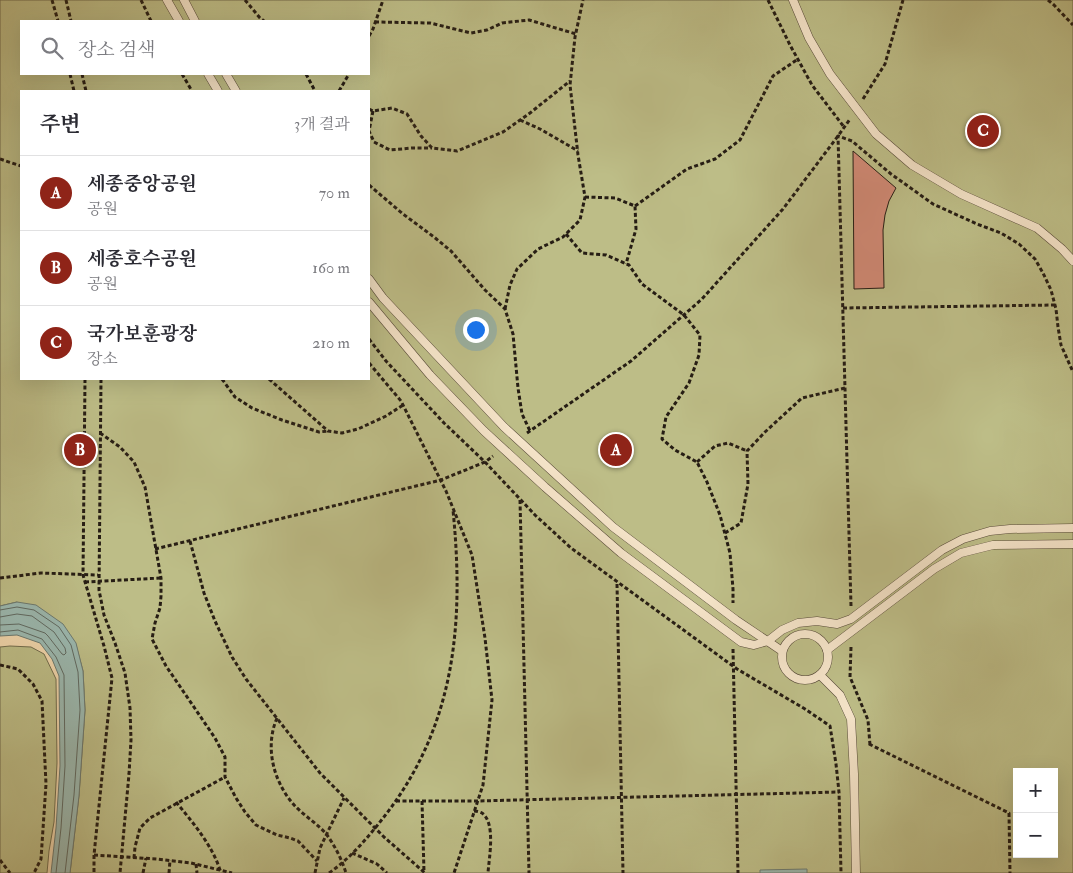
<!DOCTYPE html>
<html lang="ko">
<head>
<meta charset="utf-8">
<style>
  body { margin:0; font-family:"IM FELL Double Pica","Noto Serif KR",serif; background:#f7f7f7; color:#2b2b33 }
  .controls { position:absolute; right:15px; bottom:15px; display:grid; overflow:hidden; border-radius:0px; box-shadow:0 5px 20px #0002 }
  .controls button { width:45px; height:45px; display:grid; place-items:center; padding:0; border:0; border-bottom:1px solid #e1e1e2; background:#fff; color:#2b2b33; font:25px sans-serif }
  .you { position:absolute; left:475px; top:329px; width:18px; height:18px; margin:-12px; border:4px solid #fff; border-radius:50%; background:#1a73e8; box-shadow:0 0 0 8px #1a73e833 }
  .badge { display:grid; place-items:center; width:32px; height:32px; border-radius:50%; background:#8f2418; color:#fff; font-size:16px; font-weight:700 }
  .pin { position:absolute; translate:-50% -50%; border:2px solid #fff; box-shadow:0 1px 5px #0006 }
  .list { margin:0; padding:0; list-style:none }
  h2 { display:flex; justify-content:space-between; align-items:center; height:65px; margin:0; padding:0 20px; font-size:21px }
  h2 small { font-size:16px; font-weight:400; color:#7c7c81 }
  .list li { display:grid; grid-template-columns:32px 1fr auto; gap:15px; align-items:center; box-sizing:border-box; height:75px; padding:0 20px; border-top:1px solid #e1e1e2 }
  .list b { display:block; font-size:19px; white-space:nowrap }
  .list p { margin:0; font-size:16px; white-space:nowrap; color:#7c7c81 }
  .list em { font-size:16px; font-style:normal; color:#7c7c81 }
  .icon { flex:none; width:28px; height:28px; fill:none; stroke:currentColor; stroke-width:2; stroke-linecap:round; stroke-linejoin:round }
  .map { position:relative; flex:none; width:1073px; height:873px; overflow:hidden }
  .search { position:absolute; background:#fff; box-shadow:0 5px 20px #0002; left:20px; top:20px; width:350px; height:55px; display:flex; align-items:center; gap:12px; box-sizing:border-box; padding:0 18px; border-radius:0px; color:#7c7c81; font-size:19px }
  .panel { position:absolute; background:#fff; box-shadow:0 5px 20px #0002; left:20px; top:90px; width:350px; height:290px; border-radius:0px }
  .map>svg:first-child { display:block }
  .green { fill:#bdbd87; stroke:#726d4e; fill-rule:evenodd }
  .water { fill:#9bb8af; stroke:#6c7a71 }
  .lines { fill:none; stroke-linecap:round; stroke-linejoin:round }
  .shore { stroke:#606a62; stroke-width:1 }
  .building { fill:#d18975; stroke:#261d14 }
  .lane-casing { stroke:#584b3a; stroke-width:9 }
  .path { stroke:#261d14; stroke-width:3; stroke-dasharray:4 2.5; stroke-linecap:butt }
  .lane { stroke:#f5e4c9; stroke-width:8 }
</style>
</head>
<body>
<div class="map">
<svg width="1073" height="873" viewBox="0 0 1073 873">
  <rect width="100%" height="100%" fill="#f0d6ac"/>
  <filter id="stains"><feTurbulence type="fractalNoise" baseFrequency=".004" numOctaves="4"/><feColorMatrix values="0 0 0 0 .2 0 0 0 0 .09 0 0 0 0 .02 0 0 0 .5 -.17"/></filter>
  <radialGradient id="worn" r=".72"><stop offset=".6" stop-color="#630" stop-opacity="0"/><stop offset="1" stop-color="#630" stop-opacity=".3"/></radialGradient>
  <!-- green -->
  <g class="green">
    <path d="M0 0H1073V873H70L79 795 85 710 83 671 76 645 17 602 0 606ZM21 21H369V74H21ZM21 91H369V379H21ZM1017 772H1054V854H1017Z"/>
    <path d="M10 646 31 647 44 654 56 679 57 763 54 822 49 851 47 873H0V647Z"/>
  </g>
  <!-- water -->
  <g class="water">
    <path d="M17 602 36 605 63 624 76 643 83 671 85 710 79 796 70 873H51L56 828 60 766 59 676 52 659 40 643 17 635 0 636V606Z"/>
    <path d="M807 869V873H760V870Z"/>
  </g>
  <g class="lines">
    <!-- shore -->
    <g class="shore">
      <path d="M0 610 17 607 34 610 59 627 71 645 78 672 80 710 74 795 65 873"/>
      <path d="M0 617 17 614 32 616 54 632 65 648 66 653 64 655 62 654 48 636 45 633 19 624 0 625"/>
      <path d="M0 632 18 630 42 639 56 657 64 675 65 766 61 828 56 873"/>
    </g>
  </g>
  <!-- building -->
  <path class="building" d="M853 151 896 188 889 201 885 215 883 230 884 288 854 289Z"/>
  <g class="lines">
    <!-- lane casing -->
    <g class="lane-casing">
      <g id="lane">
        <path d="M167 0 179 21"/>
        <path d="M184 0 195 21"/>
        <path d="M793 0 809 38 830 74 876 134 912 165 961 194 1037 228 1062 249 1073 261"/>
        <path d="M208 74 218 91"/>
        <path d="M226 74 236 91"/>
        <path d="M369 279 383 298 504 427 613 527 736 620 782 651"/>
        <path d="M369 302 430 375 484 431 545 487 621 553 741 642 754 645 768 641 782 630 798 623 817 621 837 624 851 619 942 550 963 539 990 531 1010 529 1073 528"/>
        <circle cx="805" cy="657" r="23"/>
        <path d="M827 650 934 569 961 553 993 545 1073 544"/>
        <path d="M820 675 840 695 851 719 854 774 856 873"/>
      </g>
    </g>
    <!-- path -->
    <g class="path">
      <path d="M52 0 58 21"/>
      <path d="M66 0 71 21"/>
      <path d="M141 0 151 21"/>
      <path d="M245 0 260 18 264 21"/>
      <path d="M768 0 790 45 812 85 844 127"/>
      <path d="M1048 0 1054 5 1073 25"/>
      <path d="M375 22 430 23 471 33 487 30 502 23 529 20 576 34"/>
      <path d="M369 36 373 29 383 0"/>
      <path d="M70 74 74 91"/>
      <path d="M82 74 86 91"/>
      <path d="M182 74 192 91"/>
      <path d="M306 74 315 91"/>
      <path d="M339 91 349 74"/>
      <path d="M863 99 885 64 903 0"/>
      <path d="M369 109 373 111 392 108 407 114 421 136 432 148 457 151 503 132 530 113 570 81"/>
      <path d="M373 111 369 131 374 142 390 150 412 148H432"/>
      <path d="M520 120 540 129 578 151"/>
      <path d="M0 159 21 166"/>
      <path d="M369 185 403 214 434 237 451 251 485 290 505 309 513 334 518 388 522 414 530 431"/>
      <path d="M585 197 615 198 635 206 636 229 626 264"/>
      <path d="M635 206 687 169 715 159 740 140 773 76 798 59"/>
      <path d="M566 234 582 253 606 255 629 265 642 284 684 315 700 335 699 355 689 383 666 417 662 439 675 450 697 462 707 482 720 515 730 553 733 589V603"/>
      <path d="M843 308 1055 305"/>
      <path d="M505 309 510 285 517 269 538 249 563 237 580 220 585 197 578 155 570 85 575 37 583 0"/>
      <path d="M369 339 386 361 444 423 485 462 535 515 571 548 737 669 805 709 830 726 836 764 839 792 841 873"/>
      <path d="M369 363 401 401 446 491 472 555 485 638 492 700 483 785 454 873"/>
      <path d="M85 379 83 575 104 646 112 678 94 855V873"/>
      <path d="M101 379 99 590 104 615 115 643 125 673 130 708 131 740 129 774 120 873"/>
      <path d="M222 379 235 397 252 408 282 420 319 432 328 431"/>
      <path d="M269 379 328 431 342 433 358 429 386 416 403 405"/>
      <path d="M100 433 120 447 134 462 145 487 161 578V596L160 608 155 623 152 639 166 666 215 738 225 757V777L236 798 245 812 256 825 277 835 290 838 298 841 317 861"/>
      <path d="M527 433 631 361 702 299 783 209 838 136 850 119"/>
      <path d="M697 462 715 446 728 443 747 451"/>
      <path d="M520 500 529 873"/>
      <path d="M725 533 741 523 748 484 747 451 765 432 802 398 845 388"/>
      <path d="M190 541 204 593 215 621 232 657 246 679 320 773 384 837 425 873"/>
      <path d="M155 549 441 480 485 462 493 456"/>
      <path d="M0 578 41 573 98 575"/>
      <path d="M85 582 161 578"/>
      <path d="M617 584 623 873"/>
      <path d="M851 606 838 136 852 141 891 174 933 204 977 224 1001 233 1019 244 1035 259 1043 273 1051 290 1056 309 1058 327 1061 345 1073 372"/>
      <path d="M851 647 850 677 868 720 870 745"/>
      <path d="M733 649 738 873"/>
      <path d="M0 665 18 669 33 684 42 701 46 784 41 859 34 873"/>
      <path d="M277 718C264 748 274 784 296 807 306 817 319 825 327 835 335 846 342 860 346 873"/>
      <path d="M869 744 1009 813 1010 873"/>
      <path d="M396 801H477L839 792"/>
      <path d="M422 801 424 872"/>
      <path d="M176 802C194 824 213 846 221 873"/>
      <path d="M474 811C477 811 480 812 482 813 496 823 489 858 488 873"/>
      <path d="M352 853 377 864 387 873"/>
      <path d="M94 855 157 859 191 863 232 873"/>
      <path d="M134 858 135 847 140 828 150 818 225 777"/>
      <path d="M0 860 10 873"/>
      <path d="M196 864 197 873"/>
      <path d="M143 873 146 858"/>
      <path d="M169 873 170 860"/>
      <path d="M315 873 320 848 344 798"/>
      <path d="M329 873C352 857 370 835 387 813 456 722 464 621 453 510"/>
    </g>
    <!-- lane -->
    <use href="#lane" class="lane"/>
  </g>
  <rect width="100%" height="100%" filter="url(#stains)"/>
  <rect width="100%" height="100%" fill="url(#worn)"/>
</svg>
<div class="controls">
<button>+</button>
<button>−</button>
</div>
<div class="you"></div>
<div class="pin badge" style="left:616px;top:450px">A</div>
<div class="pin badge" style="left:80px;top:450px">B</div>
<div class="pin badge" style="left:983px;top:131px">C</div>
<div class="search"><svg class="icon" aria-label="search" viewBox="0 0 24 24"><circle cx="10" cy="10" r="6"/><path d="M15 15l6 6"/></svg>장소 검색</div>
<section class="panel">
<h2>주변<small>3개 결과</small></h2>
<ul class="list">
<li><span class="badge">A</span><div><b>세종중앙공원</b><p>공원</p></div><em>70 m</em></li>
<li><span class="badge">B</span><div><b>세종호수공원</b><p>공원</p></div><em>160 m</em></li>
<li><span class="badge">C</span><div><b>국가보훈광장</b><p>장소</p></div><em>210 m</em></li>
</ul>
</section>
</div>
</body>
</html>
